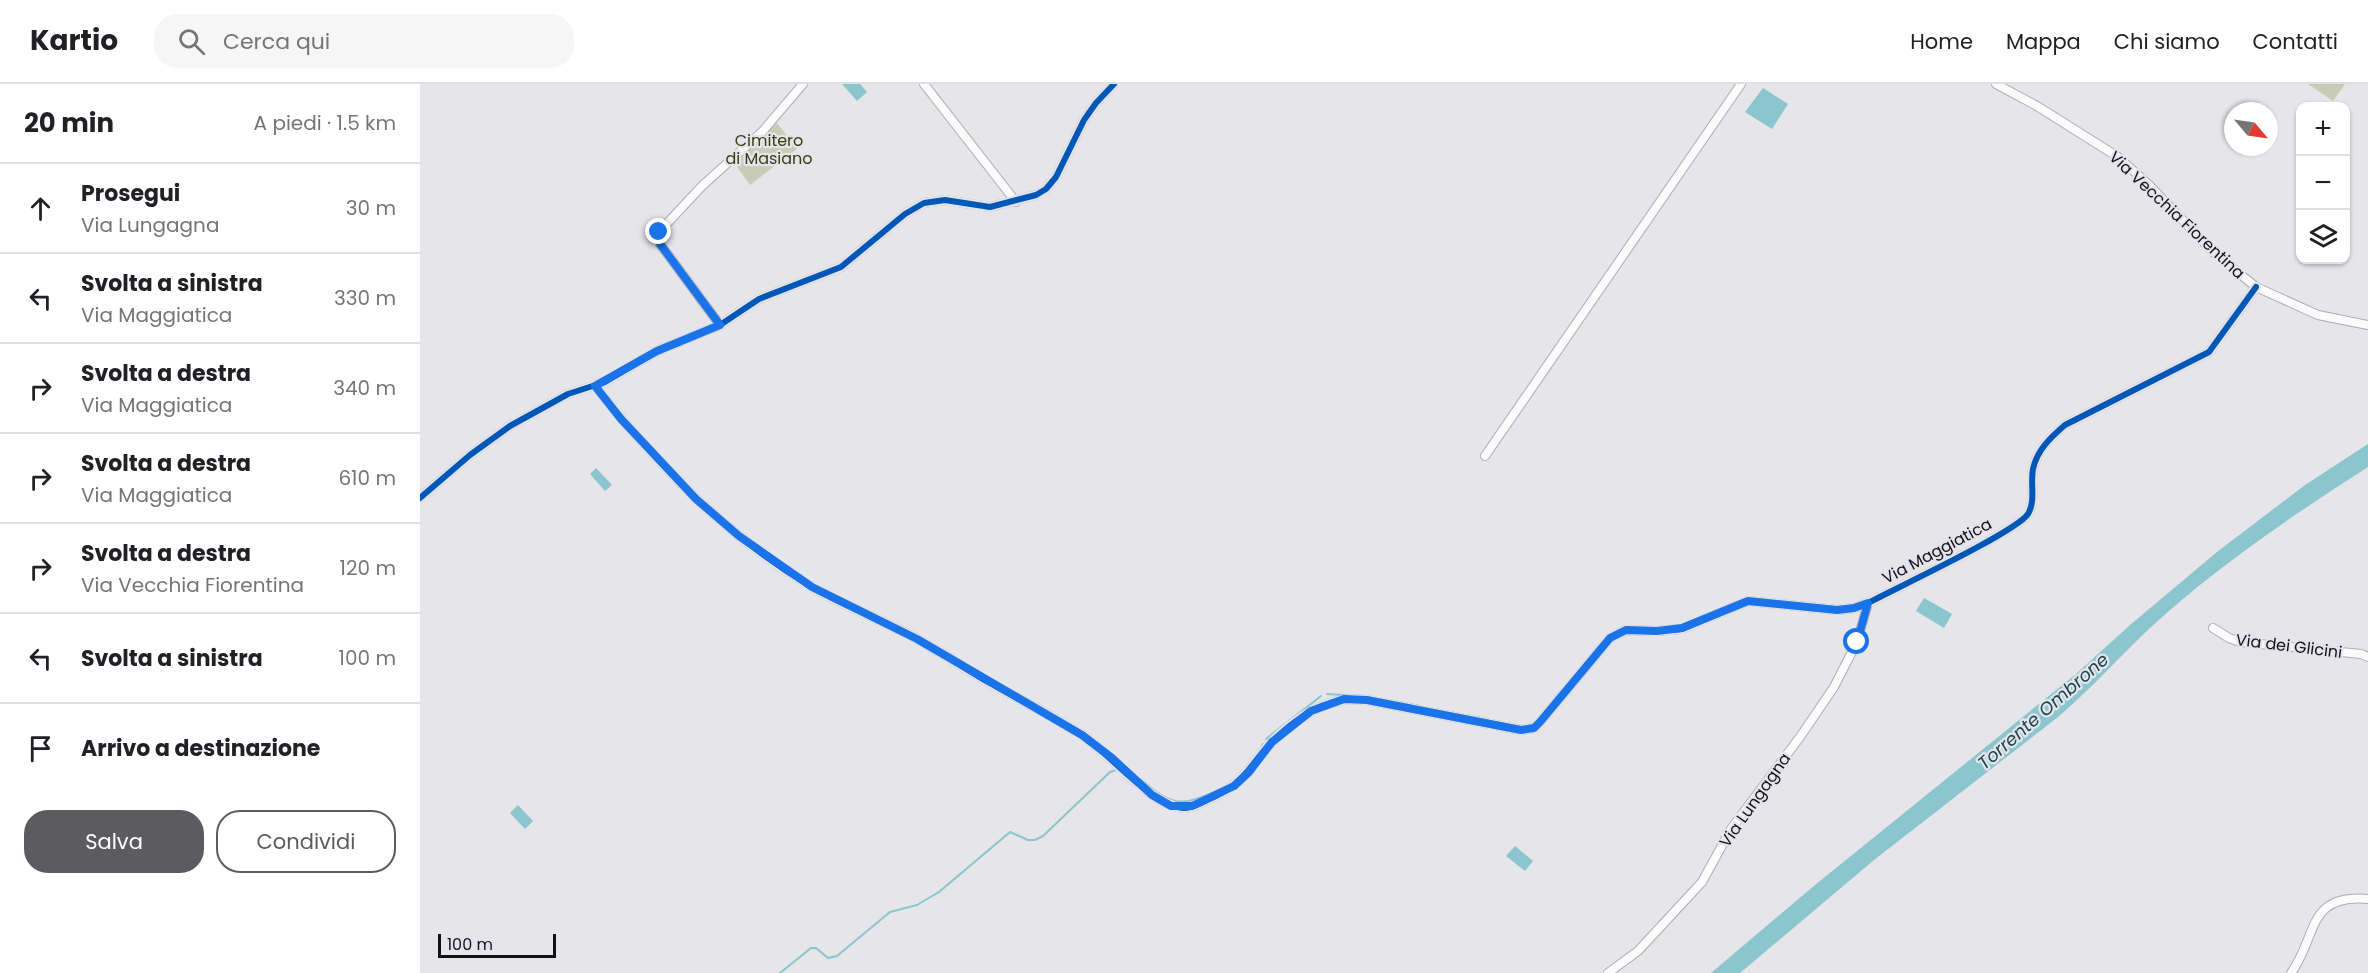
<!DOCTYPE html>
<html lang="it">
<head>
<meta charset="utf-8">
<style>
  body { margin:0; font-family:Poppins,sans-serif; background:#f6f6f6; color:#202124 }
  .controls { position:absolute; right:18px; top:18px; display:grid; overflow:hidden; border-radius:12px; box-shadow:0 2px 4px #0004 }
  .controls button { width:54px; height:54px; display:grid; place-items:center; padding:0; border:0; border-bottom:2px solid #e0e0e0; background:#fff; color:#202124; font:30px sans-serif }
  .compass { position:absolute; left:1804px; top:18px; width:54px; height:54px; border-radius:50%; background:#fff; box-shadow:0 2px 4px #0004; rotate:119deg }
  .scale { position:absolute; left:18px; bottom:15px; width:118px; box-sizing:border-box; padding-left:6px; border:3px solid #121215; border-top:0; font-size:16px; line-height:21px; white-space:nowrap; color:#121215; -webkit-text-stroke:4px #e3e4ec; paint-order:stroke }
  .stop { position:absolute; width:18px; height:18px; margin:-14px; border:4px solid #1a73e8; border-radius:50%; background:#fff }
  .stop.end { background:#1a73e8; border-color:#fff; box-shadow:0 2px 6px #0008 }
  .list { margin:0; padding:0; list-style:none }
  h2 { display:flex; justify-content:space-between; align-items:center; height:78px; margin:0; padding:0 24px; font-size:26px }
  h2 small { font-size:20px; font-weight:400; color:#757577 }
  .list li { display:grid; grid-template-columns:39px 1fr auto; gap:18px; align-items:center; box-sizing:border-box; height:90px; padding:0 24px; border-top:2px solid #e0e0e0 }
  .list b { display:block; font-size:22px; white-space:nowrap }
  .list p { margin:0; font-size:20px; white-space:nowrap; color:#757577 }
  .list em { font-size:20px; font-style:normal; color:#757577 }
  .actions { display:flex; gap:12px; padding:18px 24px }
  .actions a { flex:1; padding:14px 0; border:2px solid #5c5c60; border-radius:24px; text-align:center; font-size:21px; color:#5c5c60 }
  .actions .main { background:#5c5c60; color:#fff }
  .icon { flex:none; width:33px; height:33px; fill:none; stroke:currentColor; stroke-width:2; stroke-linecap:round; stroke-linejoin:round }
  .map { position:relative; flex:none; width:1948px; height:889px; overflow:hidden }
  header { display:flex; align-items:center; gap:36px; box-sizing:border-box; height:84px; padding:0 30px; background:#fff; border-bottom:2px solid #e0e0e0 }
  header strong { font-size:28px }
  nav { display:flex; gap:33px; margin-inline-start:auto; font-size:21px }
  .search { width:420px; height:54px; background:#f6f6f6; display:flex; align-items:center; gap:15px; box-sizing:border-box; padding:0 21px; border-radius:24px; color:#757577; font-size:22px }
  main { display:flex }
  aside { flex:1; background:#fff }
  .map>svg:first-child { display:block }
  .green { fill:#c8ccb7 }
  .water { fill:#8bc5ce }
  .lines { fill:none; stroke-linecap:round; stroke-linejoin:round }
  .stream { stroke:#8bc5ce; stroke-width:2 }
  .minor-casing { stroke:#adadb1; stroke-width:10 }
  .minor { stroke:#fbfbfc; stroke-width:8 }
  .cycleway-casing { stroke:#e3e4ec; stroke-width:10 }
  .cycleway { stroke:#0057b8; stroke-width:6 }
  .route { stroke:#1a73e8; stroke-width:8 }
  .labels { text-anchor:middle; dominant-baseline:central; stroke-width:4.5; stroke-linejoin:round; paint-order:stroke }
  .park-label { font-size:16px; fill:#393d0d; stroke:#e3e4ec }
  .street-label { font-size:16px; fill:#121215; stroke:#e3e4ec }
  .water-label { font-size:18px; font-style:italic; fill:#1e454b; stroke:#e3e4ec }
</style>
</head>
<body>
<header>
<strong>Kartio</strong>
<div class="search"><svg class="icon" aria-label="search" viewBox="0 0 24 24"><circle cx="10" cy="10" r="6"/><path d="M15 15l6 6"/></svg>Cerca qui</div>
<nav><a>Home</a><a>Mappa</a><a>Chi siamo</a><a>Contatti</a></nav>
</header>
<main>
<aside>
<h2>20 min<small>A piedi · 1.5 km</small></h2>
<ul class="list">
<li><svg class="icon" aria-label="ahead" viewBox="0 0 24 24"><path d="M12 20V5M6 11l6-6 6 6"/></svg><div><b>Prosegui</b><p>Via Lungagna</p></div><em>30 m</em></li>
<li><svg class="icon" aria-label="left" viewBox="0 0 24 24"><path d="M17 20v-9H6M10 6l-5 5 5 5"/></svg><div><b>Svolta a sinistra</b><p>Via Maggiatica</p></div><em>330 m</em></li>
<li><svg class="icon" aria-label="right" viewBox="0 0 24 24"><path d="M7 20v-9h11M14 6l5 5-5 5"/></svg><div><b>Svolta a destra</b><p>Via Maggiatica</p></div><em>340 m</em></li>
<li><svg class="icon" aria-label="right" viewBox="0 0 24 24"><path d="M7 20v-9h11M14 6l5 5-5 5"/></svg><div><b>Svolta a destra</b><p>Via Maggiatica</p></div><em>610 m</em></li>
<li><svg class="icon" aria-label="right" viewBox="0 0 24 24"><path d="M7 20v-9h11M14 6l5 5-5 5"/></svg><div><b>Svolta a destra</b><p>Via Vecchia Fiorentina</p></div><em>120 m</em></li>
<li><svg class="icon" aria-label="left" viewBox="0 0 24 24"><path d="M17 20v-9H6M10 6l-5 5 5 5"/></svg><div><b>Svolta a sinistra</b></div><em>100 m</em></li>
<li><svg class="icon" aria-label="arrive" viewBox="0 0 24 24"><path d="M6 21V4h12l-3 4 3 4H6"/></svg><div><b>Arrivo a destinazione</b></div></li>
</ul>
<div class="actions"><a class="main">Salva</a><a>Condividi</a></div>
</aside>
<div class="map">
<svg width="1948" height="889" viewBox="0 0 1948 889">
  <rect width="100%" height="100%" fill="#e5e5ea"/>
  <!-- green -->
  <g class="green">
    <path d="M1888 0H1925L1913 17Z"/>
    <path d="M357 39 377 65 330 101 313 77Z"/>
  </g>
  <!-- water -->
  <g class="water">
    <path d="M422 0H440L447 8 437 17Z"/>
    <path d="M1343 4 1368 20 1352 45 1325 28Z"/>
    <path d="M1948 360V383C1872 432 1797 482 1730 544 1699 573 1671 605 1638 633L1454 776 1320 889H1291L1395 801 1656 590 1710 541 1797 468 1885 401Z"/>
    <path d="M176 384 192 401 185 407 170 390Z"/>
    <path d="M1504 514 1532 530 1524 544 1496 527Z"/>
    <path d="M98 721 113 737 105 745 90 729Z"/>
    <path d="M1095 762 1113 777 1105 787 1086 772Z"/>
  </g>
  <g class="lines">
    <!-- stream -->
    <g class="stream">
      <path d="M907 610 938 612"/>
      <path d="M979 618 1000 622"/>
      <path d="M1046 631 1067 635"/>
      <path d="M846 655 901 612"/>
      <path d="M839 668 843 660"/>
      <path d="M720 695C754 723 759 723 799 706"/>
      <path d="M360 889 391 864H396L408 874 417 872 470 828 497 821 519 808 590 748 608 756H615L623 752 690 688 696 686"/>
    </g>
    <!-- minor casing -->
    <g class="minor-casing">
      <g id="minor">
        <path d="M504 0 596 118"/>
        <path d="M1576 0 1617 22 1698 73 1729 101 1793 168 1836 203 1898 231 1948 241"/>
        <path d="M300 241 240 160 239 148 282 102 342 48 383 0"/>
        <path d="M175 302C237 380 306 452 392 503 422 521 455 533 486 549 512 562 536 579 561 594 594 613 628 629 661 650 689 669 733 724 765 724 772 724 781 719 787 716 825 700 825 687 850 660 869 640 896 620 923 616 931 614 939 616 947 616L1101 646 1114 644 1120 638 1190 554 1206 546 1237 547 1262 545 1328 517 1417 526 1434 524 1448 519C1474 505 1596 448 1608 430 1616 416 1610 400 1613 385 1617 366 1631 353 1645 341L1789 268 1836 203"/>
        <path d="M1065 372 1321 0"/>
        <path d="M0 414 50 371 90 342 148 310 185 298 237 267 300 241 339 215 421 183 485 130 504 119 525 116 570 123 616 111 626 105 636 93 664 36 676 19 694 0"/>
        <path d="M1793 544 1809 554 1820 558 1941 570 1948 573"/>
        <path d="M1188 889 1218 867 1282 798 1311 745 1380 653 1414 603 1437 558 1448 519"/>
        <path d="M1871 889C1898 852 1886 810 1948 815"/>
      </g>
    </g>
    <!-- minor -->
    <use href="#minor" class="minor"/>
    <!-- cycleway casing -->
    <g class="cycleway-casing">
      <g id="cycleway">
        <path d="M175 302C237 380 306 452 392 503 422 521 455 533 486 549 512 562 536 579 561 594 594 613 628 629 661 650 689 669 733 724 765 724 772 724 781 719 787 716 825 700 825 687 850 660 869 640 896 620 923 616 931 614 939 616 947 616L1101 646 1114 644 1120 638 1190 554 1206 546 1237 547 1262 545 1328 517 1417 526 1434 524 1448 519C1474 505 1596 448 1608 430 1616 416 1610 400 1613 385 1617 366 1631 353 1645 341L1789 268 1836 203"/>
        <path d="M0 414 50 371 90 342 148 310 185 298 237 267 300 241 339 215 421 183 485 130 504 119 525 116 570 123 616 111 626 105 636 93 664 36 676 19 694 0"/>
      </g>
    </g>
    <!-- cycleway -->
    <use href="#cycleway" class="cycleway"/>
  </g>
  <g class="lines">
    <!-- route -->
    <path class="route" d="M239 148 240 160 300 241 237 267 175 302 201 335 276 415 319 452 392 503 497 555 662 651 692 674 732 711 751 722H772L814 702 829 688 852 658 891 627 924 615 947 616 1101 646 1114 644 1120 638 1190 554 1206 546 1237 547 1262 544 1328 517 1417 526 1434 524 1448 519 1437 558"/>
  </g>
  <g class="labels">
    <!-- park labels -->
    <g class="park-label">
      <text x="349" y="56">Cimitero<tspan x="349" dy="18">di Masiano</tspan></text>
    </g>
    <!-- street labels -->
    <g class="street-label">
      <text transform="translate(1757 131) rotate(43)">Via Vecchia Fiorentina</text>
      <text transform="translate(1517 467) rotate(-28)">Via Maggiatica</text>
      <text transform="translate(1869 562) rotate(7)">Via dei Glicini</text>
      <text transform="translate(1335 716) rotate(-55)">Via Lungagna</text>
    </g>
    <!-- water labels -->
    <g class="water-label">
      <text transform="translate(1623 627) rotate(-41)">Torrente Ombrone</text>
    </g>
  </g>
</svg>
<div class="controls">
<button>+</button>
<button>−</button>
<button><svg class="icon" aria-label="layers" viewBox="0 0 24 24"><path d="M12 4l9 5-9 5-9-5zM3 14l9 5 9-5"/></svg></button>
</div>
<svg class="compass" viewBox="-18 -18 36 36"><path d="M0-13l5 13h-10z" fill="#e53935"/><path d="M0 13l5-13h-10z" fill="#757577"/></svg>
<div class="scale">100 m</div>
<div class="stop" style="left:1437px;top:558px"></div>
<div class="stop end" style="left:239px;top:148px"></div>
</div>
</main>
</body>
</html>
